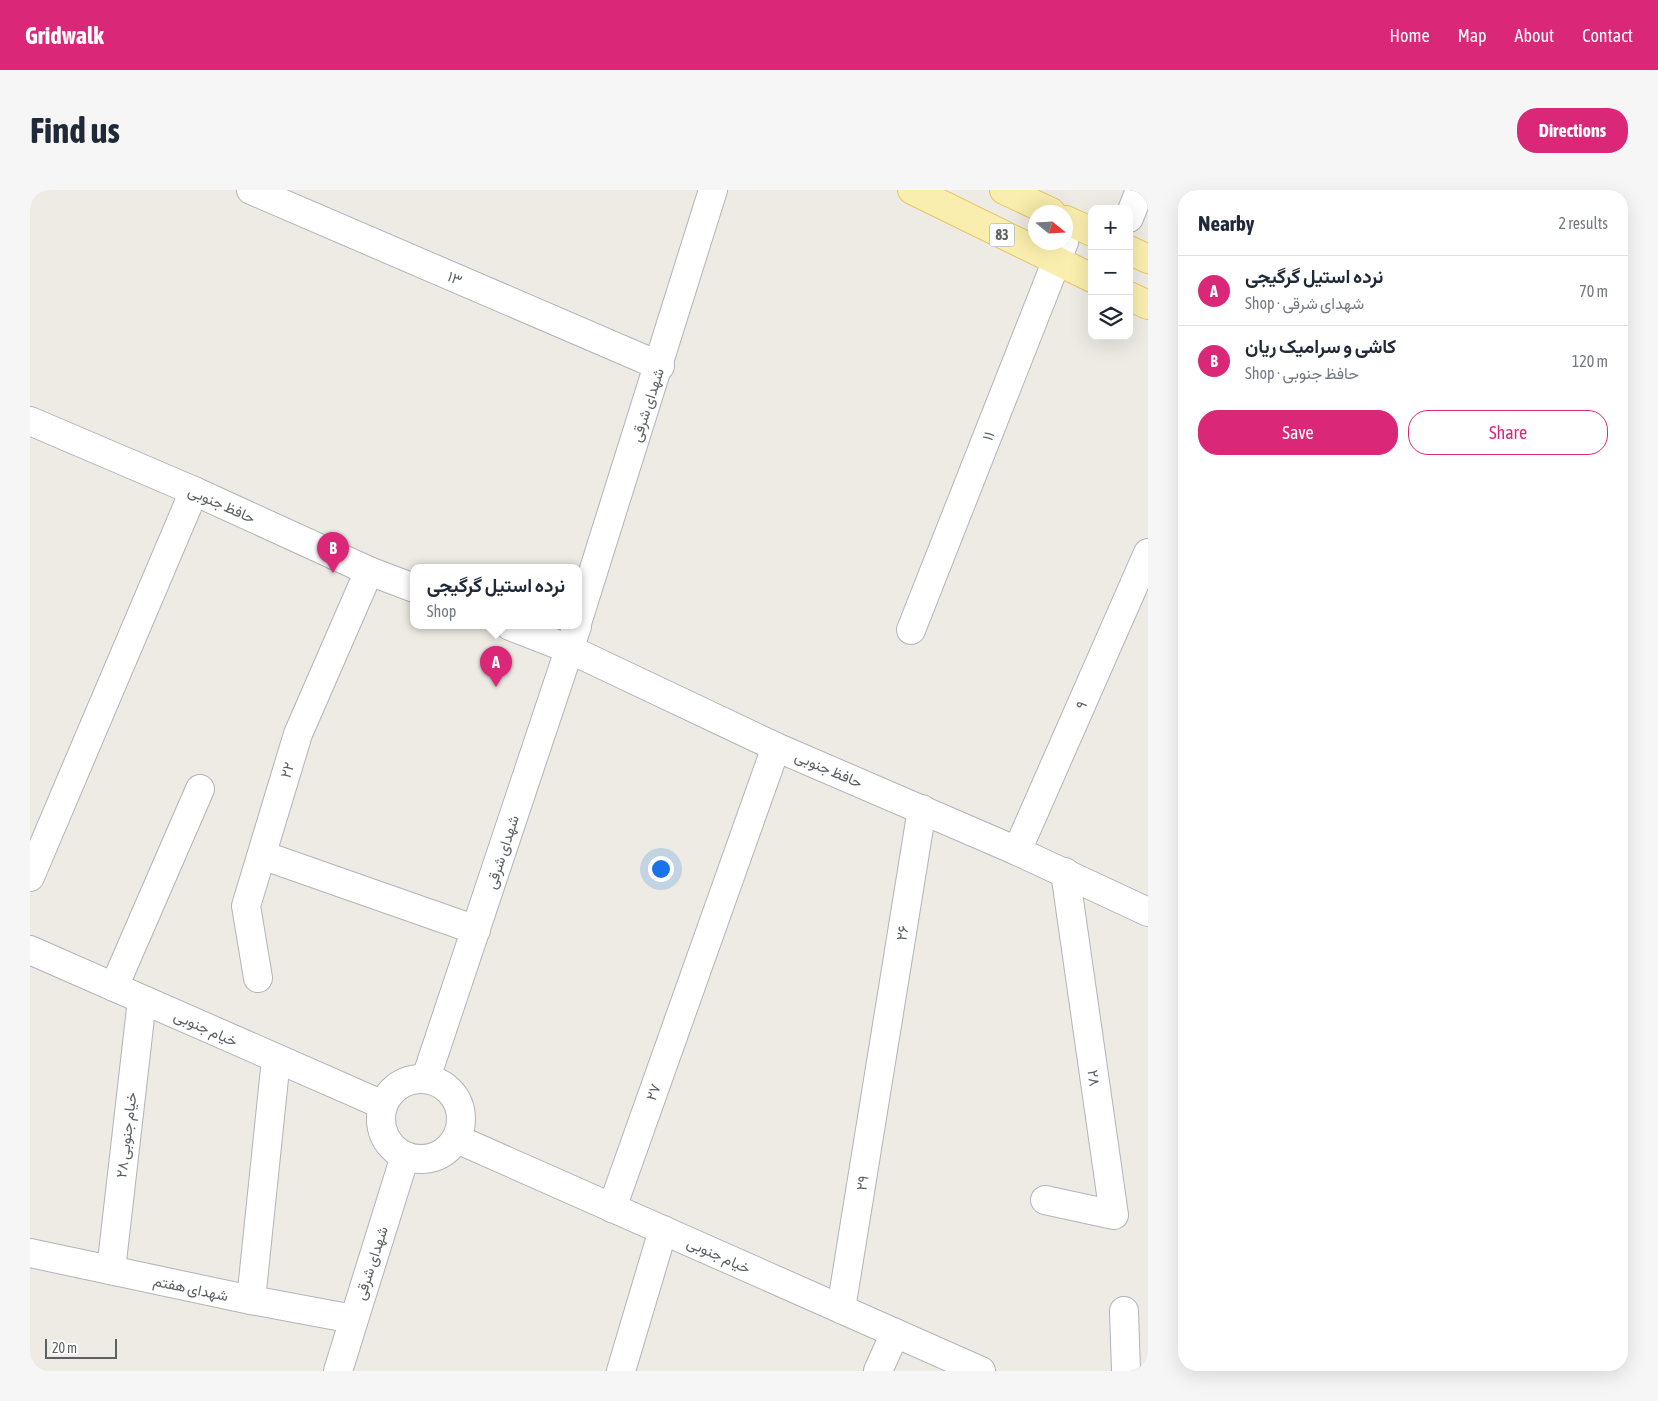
<!DOCTYPE html>
<html lang="en">
<head>
<meta charset="utf-8">
<style>
  body { margin:0; font-family:"Asap Condensed",Vazirmatn,sans-serif; background:#f6f6f7; color:#1f2937 }
  .controls { position:absolute; right:15px; top:15px; display:grid; overflow:hidden; border-radius:10px; box-shadow:0 5px 20px #0002 }
  .controls button { width:45px; height:45px; display:grid; place-items:center; padding:0; border:0; border-bottom:1px solid #e0e1e3; background:#fff; color:#1f2937; font:25px sans-serif }
  .compass { position:absolute; left:998px; top:15px; width:45px; height:45px; border-radius:50%; background:#fff; box-shadow:0 5px 20px #0002; rotate:108deg }
  .scale { position:absolute; left:15px; bottom:12px; width:72px; box-sizing:border-box; padding-left:5px; border:2px solid #5c5f63; border-top:0; font-size:14px; line-height:18px; white-space:nowrap; color:#5c5f63; -webkit-text-stroke:4px #fff; paint-order:stroke }
  .you { position:absolute; left:630px; top:678px; width:18px; height:18px; margin:-12px; border:4px solid #fff; border-radius:50%; background:#1a73e8; box-shadow:0 0 0 8px #1a73e833 }
  .badge { display:grid; place-items:center; width:32px; height:32px; border-radius:50%; background:#db2777; color:#fff; font-size:16px; font-weight:700 }
  .pin { position:absolute; translate:-50% -41px; filter:drop-shadow(0 1px 2px #0008) }
  .pin::after { content:''; position:absolute; top:26px; width:18px; height:15px; background:inherit; clip-path:polygon(0 0,100% 0,50% 100%) }
  .popup { position:absolute; left:380px; top:374px; width:172px; height:65px; box-sizing:border-box; display:grid; place-content:center; border-radius:10px; background:#fff; filter:drop-shadow(0 1px 4px #0005); font-size:16px; white-space:nowrap; color:#747a83 }
  .popup b { font-size:19px; color:#1f2937 }
  .popup::after { content:''; position:absolute; left:50%; top:100%; margin-left:-10px; border:10px solid transparent; border-top-color:#fff }
  .list { margin:0; padding:0; list-style:none }
  h2 { display:flex; justify-content:space-between; align-items:center; height:65px; margin:0; padding:0 20px; font-size:21px }
  h2 small { font-size:16px; font-weight:400; color:#747a83 }
  .list li { display:grid; grid-template-columns:32px 1fr auto; gap:15px; align-items:center; box-sizing:border-box; height:70px; padding:0 20px; border-top:1px solid #e0e1e3 }
  .list b { display:block; font-size:19px; white-space:nowrap }
  .list p { margin:0; font-size:16px; white-space:nowrap; color:#747a83 }
  .list em { font-size:16px; font-style:normal; color:#747a83 }
  .actions { display:flex; gap:10px; padding:15px 20px }
  .actions a { flex:1; padding:11px 0; border:1px solid #db2777; border-radius:20px; text-align:center; font-size:18px; color:#db2777 }
  .actions .main { background:#db2777; color:#fff }
  .icon { flex:none; width:28px; height:28px; fill:none; stroke:currentColor; stroke-width:2; stroke-linecap:round; stroke-linejoin:round }
  .map { position:relative; flex:none; width:1118px; height:1181px; overflow:hidden; border-radius:20px }
  header { display:flex; align-items:center; gap:30px; box-sizing:border-box; height:70px; padding:0 25px; background:#db2777; color:#fff }
  header strong { font-size:24px }
  nav { display:flex; gap:28px; margin-inline-start:auto; font-size:18px }
  .intro { display:flex; align-items:center; justify-content:space-between; box-sizing:border-box; height:120px; padding:0 30px }
  h1 { margin:0; font-size:35px }
  .button { padding:12px 22px; border-radius:20px; background:#db2777; color:#fff; font-size:18px; font-weight:700 }
  main { display:flex; gap:30px; padding:0 30px }
  aside { flex:1; background:#fff; border-radius:20px; box-shadow:0 5px 20px #0002 }
  .map>svg:first-child { display:block }
  .lines { fill:none; stroke-linecap:round; stroke-linejoin:round }
  .minor-casing { stroke:#b1b4b8; stroke-width:30 }
  .major-casing { stroke:#e7c463; stroke-width:30 }
  .minor { stroke:#fff; stroke-width:28 }
  .major { stroke:#f9eead; stroke-width:28 }
  .labels { text-anchor:middle; dominant-baseline:central; stroke-width:4.5; stroke-linejoin:round; paint-order:stroke }
  .shield { fill:#fff; stroke:#8d8f92; stroke-width:1 }
  .shield-label { font-size:14px; font-weight:bold; fill:#5c5f63 }
  .street-label { font-size:15px; fill:#5c5f63; stroke:#fff }
</style>
</head>
<body>
<header>
<strong>Gridwalk</strong>
<nav><a>Home</a><a>Map</a><a>About</a><a>Contact</a></nav>
</header>
<div class="intro"><h1>Find us</h1><a class="button">Directions</a></div>
<main>
<div class="map">
<svg width="1118" height="1181" viewBox="0 0 1118 1181">
  <rect width="100%" height="100%" fill="#edebe4"/>
  <g class="lines">
    <!-- minor casing -->
    <g class="minor-casing">
      <g id="minor">
        <path d="M221 0 630 176"/>
        <path d="M1099 28 1110 0"/>
        <path d="M0 231 164 301 339 381 384 398"/>
        <path d="M548 430 683 0"/>
        <path d="M480 436 539 459 746 557 987 661 1118 722"/>
        <path d="M881 440 1034 52"/>
        <path d="M987 661 1118 363"/>
        <path d="M232 665 446 740"/>
        <path d="M0 687 164 301"/>
        <path d="M0 760 353 915"/>
        <path d="M228 788 216 716 268 544 339 381"/>
        <path d="M84 797 170 599"/>
        <path d="M396 888 547 436"/>
        <circle cx="391" cy="929" r="40"/>
        <path d="M427 949 951 1181"/>
        <path d="M1015 1010 1084 1025 1035 682"/>
        <path d="M582 1018 746 557"/>
        <path d="M0 1063 221 1110 323 1129"/>
        <path d="M81 1080 112 810"/>
        <path d="M221 1110 246 869"/>
        <path d="M811 1119 892 619"/>
        <path d="M1094 1121 1096 1181"/>
        <path d="M308 1181 375 966"/>
        <path d="M591 1181 633 1040"/>
        <path d="M848 1181 865 1143"/>
      </g>
    </g>
    <!-- major casing -->
    <g class="major-casing">
      <g id="major">
        <path d="M882 0 1062 88"/>
        <path d="M974 0 1021 22"/>
        <path d="M1036 30 1062 42"/>
        <path d="M1099 60 1118 69"/>
        <path d="M1099 106 1118 115"/>
      </g>
    </g>
    <!-- minor -->
    <use href="#minor" class="minor"/>
    <!-- major -->
    <use href="#major" class="major"/>
  </g>
  <g class="labels">
    <!-- shield labels -->
    <rect class="shield" x="959.5" y="33.5" width="25" height="23" rx="4"/>
    <g class="shield-label">
      <text x="972" y="45">83</text>
    </g>
    <!-- street labels -->
    <g class="street-label">
      <text transform="translate(425 88) rotate(23)">۱۳</text>
      <text transform="translate(617 215) rotate(-72)">شهدای شرقی</text>
      <text transform="translate(958 246) rotate(-68)">۱۱</text>
      <text transform="translate(192 314) rotate(24)">حافظ جنوبی</text>
      <text transform="translate(1051 515) rotate(-66)">۹</text>
      <text transform="translate(799 579) rotate(23)">حافظ جنوبی</text>
      <text transform="translate(257 580) rotate(-74)">۲۲</text>
      <text transform="translate(472 662) rotate(-72)">شهدای شرقی</text>
      <text transform="translate(872 743) rotate(-81)">۲۶</text>
      <text transform="translate(176 838) rotate(24)">خیام جنوبی</text>
      <text transform="translate(1064 888) rotate(82)">۲۸</text>
      <text transform="translate(623 902) rotate(-70)">۲۷</text>
      <text transform="translate(96 945) rotate(-83)">خیام جنوبی ۲۸</text>
      <text transform="translate(832 993) rotate(-81)">۲۹</text>
      <text transform="translate(689 1065) rotate(24)">خیام جنوبی</text>
      <text transform="translate(341 1073) rotate(-72)">شهدای شرقی</text>
      <text transform="translate(161 1098) rotate(12)">شهدای هفتم</text>
    </g>
  </g>
</svg>
<div class="controls">
<button>+</button>
<button>−</button>
<button><svg class="icon" aria-label="layers" viewBox="0 0 24 24"><path d="M12 4l9 5-9 5-9-5zM3 14l9 5 9-5"/></svg></button>
</div>
<svg class="compass" viewBox="-18 -18 36 36"><path d="M0-13l5 13h-10z" fill="#e53935"/><path d="M0 13l5-13h-10z" fill="#747a83"/></svg>
<div class="scale">20 m</div>
<div class="you"></div>
<div class="pin badge" style="left:466px;top:497px">A</div>
<div class="popup"><b>نرده استیل گرگیجی</b>Shop</div>
<div class="pin badge" style="left:303px;top:383px">B</div>
</div>
<aside>
<h2>Nearby<small>2 results</small></h2>
<ul class="list">
<li><span class="badge">A</span><div><b>نرده استیل گرگیجی</b><p>Shop · شهدای شرقی</p></div><em>70 m</em></li>
<li><span class="badge">B</span><div><b>کاشی و سرامیک ریان</b><p>Shop · حافظ جنوبی</p></div><em>120 m</em></li>
</ul>
<div class="actions"><a class="main">Save</a><a>Share</a></div>
</aside>
</main>
</body>
</html>
